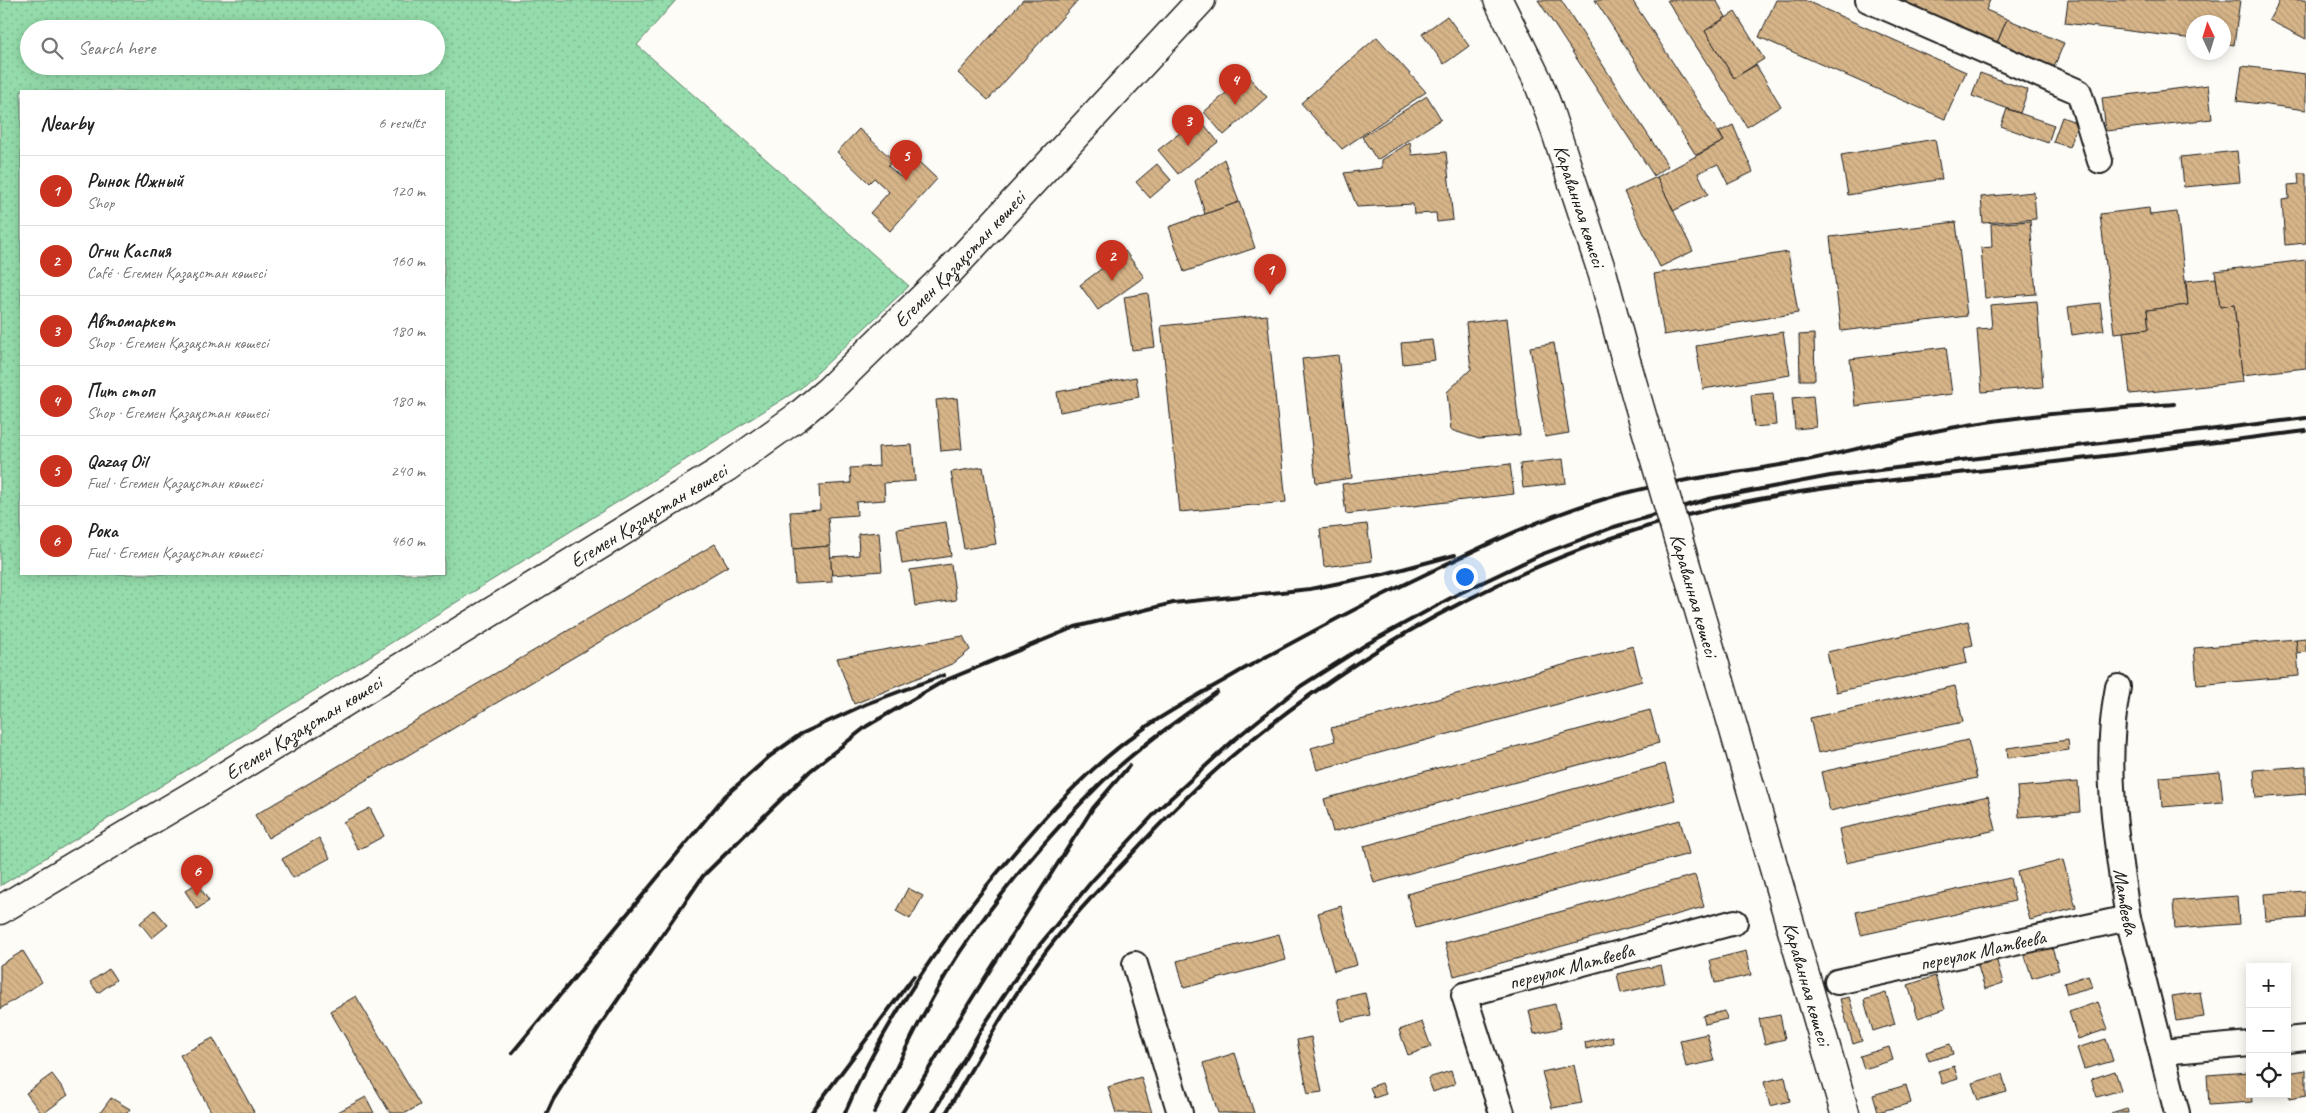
<!DOCTYPE html>
<html lang="en">
<head>
<meta charset="utf-8">
<style>
  body { margin:0; font-family:Caveat,sans-serif; background:#f6f6f6; color:#222 }
  .controls { position:absolute; right:15px; bottom:15px; display:grid; overflow:hidden; border-radius:0px; box-shadow:0 2px 12px #0003 }
  .controls button { width:45px; height:45px; display:grid; place-items:center; padding:0; border:0; border-bottom:1px solid #e0e0e0; background:#fff; color:#222; font:25px sans-serif }
  .compass { position:absolute; left:2186px; top:15px; width:45px; height:45px; border-radius:50%; background:#fff; box-shadow:0 2px 12px #0003; rotate:356deg }
  .you { position:absolute; left:1464px; top:576px; width:18px; height:18px; margin:-12px; border:4px solid #fff; border-radius:50%; background:#1a73e8; box-shadow:0 0 0 8px #1a73e833 }
  .badge { display:grid; place-items:center; width:32px; height:32px; border-radius:50%; background:#c8321e; color:#fff; font-size:16px; font-weight:700 }
  .pin { position:absolute; translate:-50% -41px; filter:drop-shadow(0 1px 2px #0008) }
  .pin::after { content:''; position:absolute; top:26px; width:18px; height:15px; background:inherit; clip-path:polygon(0 0,100% 0,50% 100%) }
  .list { margin:0; padding:0; list-style:none }
  h2 { display:flex; justify-content:space-between; align-items:center; height:65px; margin:0; padding:0 20px; font-size:21px }
  h2 small { font-size:16px; font-weight:400; color:#767676 }
  .list li { display:grid; grid-template-columns:32px 1fr auto; gap:15px; align-items:center; box-sizing:border-box; height:70px; padding:0 20px; border-top:1px solid #e0e0e0 }
  .list b { display:block; font-size:19px; white-space:nowrap }
  .list p { margin:0; font-size:16px; white-space:nowrap; color:#767676 }
  .list em { font-size:16px; font-style:normal; color:#767676 }
  .icon { flex:none; width:28px; height:28px; fill:none; stroke:currentColor; stroke-width:2; stroke-linecap:round; stroke-linejoin:round }
  .map { position:relative; flex:none; width:2306px; height:1113px; overflow:hidden }
  .search { position:absolute; background:#fff; box-shadow:0 2px 12px #0003; left:20px; top:20px; width:425px; height:55px; display:flex; align-items:center; gap:12px; box-sizing:border-box; padding:0 18px; border-radius:28px; color:#767676; font-size:19px }
  .panel { position:absolute; background:#fff; box-shadow:0 2px 12px #0003; left:20px; top:90px; width:425px; height:485px; border-radius:0px }
  .map>svg:first-child { display:block }
  .park { fill:url(#park-dots); stroke:#587c64; fill-rule:evenodd }
  .building { fill:url(#building-back-hatch); stroke:#1c1c1c }
  .lines { fill:none; stroke-linecap:round; stroke-linejoin:round }
  .minor-casing { stroke:#1c1c1c; stroke-width:28 }
  .major-casing { stroke:#1c1c1c; stroke-width:31 }
  .minor { stroke:#fdfcf7; stroke-width:24 }
  .major { stroke:#fdfcf7; stroke-width:28 }
  .rail { stroke:#1c1c1c; stroke-width:4 }
  .major-bridge-casing { stroke:#1c1c1c; stroke-width:31; stroke-linecap:butt }
  .major-bridge { stroke:#fdfcf7; stroke-width:28 }
  .labels { text-anchor:middle; dominant-baseline:central; stroke-width:4; stroke-linejoin:round; paint-order:stroke }
  .street-label { font-size:20px; fill:#1c1c1c; stroke:#fdfcf7 }
</style>
</head>
<body>
<div class="map">
<svg width="2306" height="1113" viewBox="0 0 2306 1113">
  <defs>
    <pattern id="park-dots" width="8" height="8" patternUnits="userSpaceOnUse" patternTransform="scale(1.25)"><rect width="8" height="8" fill="#94dcab"/><path d="M2 2h.1M6 6h.1" fill="none" stroke="#7fbc93" stroke-width="1.8" stroke-linecap="round"/></pattern>
    <pattern id="building-back-hatch" width="6" height="6" patternUnits="userSpaceOnUse" patternTransform="scale(1.25)"><rect width="6" height="6" fill="#d7b589"/><path d="M-1 5l2 2M0 0l6 6M5-1l2 2" fill="none" stroke="#b89b76"/></pattern>
  </defs>
  <rect width="100%" height="100%" fill="#fdfcf7"/>
  <filter id="ink" filterUnits="userSpaceOnUse"><feTurbulence type="fractalNoise" baseFrequency=".02" numOctaves="2"/><feDisplacementMap in="SourceGraphic" scale="10" xChannelSelector="R" yChannelSelector="G"/><feConvolveMatrix kernelMatrix="1 2 1 2 8 2 1 2 1" color-interpolation-filters="sRGB"/></filter>
  <g filter="url(#ink)">
    <!-- park -->
    <path class="park" d="M0 0H676L637 45 909 286 801 388 0 886ZM29 29H436V66H29ZM21 91H444V574H21Z"/>
    <!-- building -->
    <g class="building">
      <path d="M1023 0H1078L988 100 958 73Z"/>
      <path d="M1538 0H1561L1668 166 1654 176Z"/>
      <path d="M1595 0H1632L1724 141 1696 155Z"/>
      <path d="M1667 0H1716L1726 17 1705 31 1734 78 1756 65 1781 106 1747 127Z"/>
      <path d="M1776 0H1804L1966 72 1945 119 1759 37Z"/>
      <path d="M1896 0H1990L1986 10 2007 19 1997 43Z"/>
      <path d="M2068 0H2240L2234 45 2224 43V22H2194V39L2065 23Z"/>
      <path d="M2280 0H2306V39L2269 20Z"/>
      <path d="M1735 12 1764 59 1734 78 1705 31Z"/>
      <path d="M1447 16 1469 46 1444 64 1422 34Z"/>
      <path d="M2007 19 2064 43 2054 67 1997 43Z"/>
      <path d="M1377 37 1426 92 1342 149 1301 103Z"/>
      <path d="M2242 66 2306 74V110L2237 101Z"/>
      <path d="M1980 73 2028 90 2020 113 1972 96Z"/>
      <path d="M1247 75 1267 97 1224 135 1204 112Z"/>
      <path d="M2208 85 2212 119 2106 131 2102 98Z"/>
      <path d="M1427 96 1441 119 1377 160 1362 137Z"/>
      <path d="M2007 109 2054 125 2048 143 2001 126Z"/>
      <path d="M2062 117 2078 123 2069 147 2053 142Z"/>
      <path d="M1199 118 1218 142 1178 174 1158 150Z"/>
      <path d="M1733 125 1753 172 1728 184 1718 164 1698 173 1708 194 1673 211 1657 177 1724 141 1719 132Z"/>
      <path d="M859 129 893 160 888 166 902 178 918 161 937 179 890 231 870 213 889 192 874 178 869 183 837 152Z"/>
      <path d="M1935 139 1942 179 1848 195 1841 155Z"/>
      <path d="M1410 142 1412 155 1446 152 1453 220 1437 222 1436 213 1414 214 1413 204 1357 207 1344 173 1382 168V160Z"/>
      <path d="M2237 151 2240 182 2184 187 2181 157Z"/>
      <path d="M1224 159 1239 202 1205 214 1195 181Z"/>
      <path d="M1157 164 1171 180 1150 198 1136 182Z"/>
      <path d="M2298 173H2306V243L2285 245 2282 200 2289 199 2288 185 2299 184Z"/>
      <path d="M1657 177 1693 251 1660 267 1624 192Z"/>
      <path d="M2034 192 2036 219 1983 223 1981 197Z"/>
      <path d="M1239 202 1255 248 1184 272 1169 227Z"/>
      <path d="M2149 208 2150 215 2177 212 2188 305 2147 310 2149 329 2114 333 2100 214Z"/>
      <path d="M2030 221 2036 294 1985 298 1981 248 1992 247 1991 224Z"/>
      <path d="M1956 222 1967 316 1841 331 1830 237Z"/>
      <path d="M1125 251 1144 277 1098 310 1080 285Z"/>
      <path d="M1788 252 1798 313 1664 335 1654 274Z"/>
      <path d="M2306 260V368L2242 375 2234 305 2220 307 2215 271Z"/>
      <path d="M2216 278 2220 307 2234 305 2243 382 2130 394 2123 332 2149 329 2147 310 2188 305 2186 281Z"/>
      <path d="M1148 293 1155 347 1132 350 1124 297Z"/>
      <path d="M2037 301 2043 387 1982 392 1977 329 1992 328 1990 305Z"/>
      <path d="M2100 303 2104 330 2072 335 2068 307Z"/>
      <path d="M1267 315 1286 502 1180 512 1161 326Z"/>
      <path d="M1507 318 1520 435 1479 439 1451 430 1447 392 1471 369 1466 323Z"/>
      <path d="M1783 332 1790 375 1703 389 1696 346Z"/>
      <path d="M1814 334 1815 380H1800L1799 335Z"/>
      <path d="M1432 340 1435 360 1403 364 1401 343Z"/>
      <path d="M1554 343 1569 433 1545 437 1530 347Z"/>
      <path d="M1946 347 1952 394 1855 406 1850 359Z"/>
      <path d="M1338 355 1352 478 1316 483 1302 359Z"/>
      <path d="M1136 377 1139 397 1060 412 1057 392Z"/>
      <path d="M1773 393 1776 425 1754 427 1751 395Z"/>
      <path d="M1813 396 1816 427 1795 429 1792 398Z"/>
      <path d="M957 398 962 449 941 451 936 400Z"/>
      <path d="M912 445 915 481 884 483 885 500 856 502 857 515 828 517 830 546 793 549 790 512 820 510 819 485 851 483 850 468 879 466 878 447Z"/>
      <path d="M1563 459 1566 483 1523 488 1520 464Z"/>
      <path d="M1510 464 1514 494 1346 514 1342 484Z"/>
      <path d="M983 467 996 544 964 549 951 472Z"/>
      <path d="M946 522 951 556 902 564 897 529Z"/>
      <path d="M1367 524 1372 561 1324 567 1320 529Z"/>
      <path d="M879 532 882 571 832 575 830 557 859 555 858 534Z"/>
      <path d="M715 544 728 566 268 838 255 815Z"/>
      <path d="M830 546 832 582 795 584 793 549Z"/>
      <path d="M951 564 956 600 915 606 910 570Z"/>
      <path d="M1968 621 1973 645 1964 647 1967 663 1836 692 1827 652Z"/>
      <path d="M963 636 970 650 954 663 854 704 837 658Z"/>
      <path d="M2306 638V652L2297 653 2296 639Z"/>
      <path d="M2296 639 2299 676 2197 685 2194 648Z"/>
      <path d="M1633 646 1642 681 1317 770 1311 748 1335 741 1331 728Z"/>
      <path d="M1955 686 1963 722 1818 753 1810 718Z"/>
      <path d="M1650 710 1659 743 1333 832 1324 799Z"/>
      <path d="M1968 740 1977 778 1830 811 1821 772Z"/>
      <path d="M2068 740 2069 750 2008 758 2007 748Z"/>
      <path d="M1665 764 1675 800 1374 883 1364 846Z"/>
      <path d="M2306 766V794L2256 798 2254 770Z"/>
      <path d="M2220 772 2223 802 2162 807 2160 777Z"/>
      <path d="M2078 782 2080 812 2019 817 2017 787Z"/>
      <path d="M1988 796 1996 830 1846 863 1839 829Z"/>
      <path d="M370 808 384 836 358 850 343 822Z"/>
      <path d="M1680 820 1689 854 1416 928 1407 894Z"/>
      <path d="M319 838 330 858 293 878 282 859Z"/>
      <path d="M2063 860 2076 908 2030 920 2017 872Z"/>
      <path d="M1695 875 1704 907 1454 976 1445 943Z"/>
      <path d="M2010 878 2015 901 1861 935 1856 912Z"/>
      <path d="M197 883 209 901 197 909 185 891Z"/>
      <path d="M908 888 923 896 910 919 896 911Z"/>
      <path d="M2306 891V918L2266 921 2264 894Z"/>
      <path d="M2237 896 2239 924 2175 929 2173 901Z"/>
      <path d="M1341 906 1357 965 1334 971 1318 913Z"/>
      <path d="M155 910 168 925 152 938 140 923Z"/>
      <path d="M1279 934 1286 960 1184 988 1177 961Z"/>
      <path d="M2051 945 2059 970 2032 978 2024 953Z"/>
      <path d="M23 951 42 982 0 1009V965Z"/>
      <path d="M1746 951 1751 975 1715 983 1710 960Z"/>
      <path d="M1996 958 2003 983 1985 989 1977 963Z"/>
      <path d="M1661 965 1665 983 1621 993 1617 974Z"/>
      <path d="M109 969 116 980 98 993 90 982Z"/>
      <path d="M2088 975 2092 987 2067 994 2064 983Z"/>
      <path d="M1935 976 1945 1009 1918 1018 1908 985Z"/>
      <path d="M2200 992 2204 1017 2176 1021 2172 996Z"/>
      <path d="M1365 993 1370 1015 1342 1021 1337 999Z"/>
      <path d="M1886 993 1895 1024 1873 1031 1864 1000Z"/>
      <path d="M356 996 420 1105 406 1113H390L330 1011Z"/>
      <path d="M1849 997 1862 1041 1853 1044 1840 999Z"/>
      <path d="M2098 1002 2108 1029 2078 1039 2069 1012Z"/>
      <path d="M1555 1004 1561 1028 1534 1034 1529 1010Z"/>
      <path d="M1725 1011 1727 1019 1705 1024 1703 1016Z"/>
      <path d="M1780 1015 1785 1039 1765 1044 1759 1019Z"/>
      <path d="M1422 1022 1431 1047 1408 1055 1399 1030Z"/>
      <path d="M1707 1034 1714 1061 1686 1067 1680 1040Z"/>
      <path d="M1612 1036 1613 1043 1586 1049 1585 1042Z"/>
      <path d="M1311 1037 1322 1092 1308 1094 1297 1040Z"/>
      <path d="M213 1038 254 1112 252 1113H212L180 1055Z"/>
      <path d="M2106 1039 2113 1061 2084 1069 2077 1048Z"/>
      <path d="M1950 1044 1953 1054 1929 1061 1926 1052Z"/>
      <path d="M1889 1047 1893 1060 1864 1069 1860 1056Z"/>
      <path d="M1235 1053 1254 1113H1218L1203 1063Z"/>
      <path d="M1574 1065 1582 1103 1552 1108 1542 1072Z"/>
      <path d="M1954 1066 1958 1079 1942 1084 1938 1071Z"/>
      <path d="M2306 1070V1096L2289 1099 2287 1073Z"/>
      <path d="M1451 1071 1455 1084 1433 1092 1428 1078Z"/>
      <path d="M2115 1071 2121 1090 2097 1097 2091 1079Z"/>
      <path d="M2249 1072 2252 1102 2209 1105 2207 1075Z"/>
      <path d="M52 1074 68 1095 44 1113H41L26 1093Z"/>
      <path d="M2002 1074 2007 1092 1978 1100 1972 1083Z"/>
      <path d="M1141 1077 1152 1113H1116L1108 1087Z"/>
      <path d="M1785 1077 1790 1101 1770 1106 1764 1082Z"/>
      <path d="M1382 1083 1386 1094 1374 1098 1370 1087Z"/>
      <path d="M1906 1085 1911 1103 1878 1112 1873 1095Z"/>
      <path d="M366 1097 374 1113H336Z"/>
      <path d="M111 1098 130 1109 127 1113H100Z"/>
      <path d="M2127 1108 2128 1113H2111Z"/>
    </g>
    <g class="lines">
      <!-- minor casing -->
      <g class="minor-casing">
        <g id="minor">
          <path d="M1868 0 2079 92 2100 161"/>
          <path id="s1" d="M2118 687C2103 763 2116 842 2128 918L2177 1113"/>
          <path d="M1135 964 1180 1113"/>
          <path id="s2" d="M1837 982 2128 918"/>
          <path d="M2287 1040 2306 1038"/>
          <path d="M2162 1052 2250 1044"/>
          <path id="s3" d="M1502 1113 1464 995 1735 922"/>
        </g>
      </g>
      <!-- major casing -->
      <g class="major-casing">
        <g id="major">
          <path id="s4" d="M1498 0 1537 79 1548 108 1603 275 1626 361"/>
          <path id="s5" d="M1720 682 1845 1113"/>
          <path id="s6" d="M0 910 205 788 727 467 797 417 828 391 948 273 1201 0"/>
        </g>
      </g>
      <!-- minor -->
      <use href="#minor" class="minor"/>
      <!-- major -->
      <use href="#major" class="major"/>
      <!-- rail -->
      <g class="rail">
        <path d="M512 1053 725 796 770 756 801 734 866 704 944 675"/>
        <path d="M547 1113 553 1100 601 1024 703 876 810 771 867 726 944 681 1075 627 1173 603 1310 589 1384 574 1455 555"/>
        <path d="M811 1113 914 976"/>
        <path d="M845 1113C885 1018 947 931 1014 853 1053 807 1095 762 1146 727 1177 706 1210 689 1242 670 1293 642 1344 614 1397 588 1464 556 1530 521 1601 500 1665 480 1732 474 1797 462 1854 451 1910 434 1968 425 2036 413 2106 410 2174 404"/>
        <path d="M874 1113C901 1059 927 1003 960 952 999 894 1051 832 1101 783 1136 749 1178 720 1217 692"/>
        <path d="M902 1113 971 1000 1093 808 1129 766"/>
        <path d="M933 1113 982 1028 1029 958 1092 881 1159 809 1235 739 1301 686 1367 644 1458 594 1540 555 1614 527 1709 499 1830 476 2306 418"/>
        <path d="M946 1113C976 1062 1004 1009 1038 962 1065 925 1097 891 1128 858 1164 819 1202 780 1244 746 1377 636 1539 551 1707 510 1798 488 1893 480 1986 470 2093 458 2199 444 2306 431"/>
      </g>
      <!-- major-bridge casing -->
      <g class="major-bridge-casing">
        <g id="major-bridge">
          <path id="s7" d="M1626 361 1720 682"/>
        </g>
      </g>
      <!-- major-bridge -->
      <use href="#major-bridge" class="major-bridge"/>
    </g>
  </g>
  <g class="labels">
    <!-- street labels -->
    <g class="street-label">
      <text stroke="none"><textPath href="#s4" startOffset="222">Караванная көшесі</textPath></text>
      <text stroke="none"><textPath href="#s6" startOffset="1164">Егемен Қазақстан көшесі</textPath></text>
      <text stroke="none"><textPath href="#s6" startOffset="759">Егемен Қазақстан көшесі</textPath></text>
      <text stroke="none"><textPath href="#s7" startOffset="244">Караванная көшесі</textPath></text>
      <text stroke="none"><textPath href="#s6" startOffset="354">Егемен Қазақстан көшесі</textPath></text>
      <text stroke="none"><textPath href="#s1" startOffset="216">Матвеева</textPath></text>
      <text stroke="none"><textPath href="#s2" startOffset="149">переулок Матвеева</textPath></text>
      <text stroke="none"><textPath href="#s3" startOffset="235">переулок Матвеева</textPath></text>
      <text stroke="none"><textPath href="#s5" startOffset="314">Караванная көшесі</textPath></text>
    </g>
  </g>
</svg>
<div class="controls">
<button>+</button>
<button>−</button>
<button><svg class="icon" aria-label="locate" viewBox="0 0 24 24"><circle cx="12" cy="12" r="6"/><path d="M12 2v4M12 18v4M2 12h4M18 12h4"/></svg></button>
</div>
<svg class="compass" viewBox="-18 -18 36 36"><path d="M0-13l5 13h-10z" fill="#e53935"/><path d="M0 13l5-13h-10z" fill="#767676"/></svg>
<div class="you"></div>
<div class="pin badge" style="left:1270px;top:295px">1</div>
<div class="pin badge" style="left:1112px;top:281px">2</div>
<div class="pin badge" style="left:1188px;top:146px">3</div>
<div class="pin badge" style="left:1235px;top:105px">4</div>
<div class="pin badge" style="left:906px;top:181px">5</div>
<div class="pin badge" style="left:197px;top:896px">6</div>
<div class="search"><svg class="icon" aria-label="search" viewBox="0 0 24 24"><circle cx="10" cy="10" r="6"/><path d="M15 15l6 6"/></svg>Search here</div>
<section class="panel">
<h2>Nearby<small>6 results</small></h2>
<ul class="list">
<li><span class="badge">1</span><div><b>Рынок Южный</b><p>Shop</p></div><em>120 m</em></li>
<li><span class="badge">2</span><div><b>Огни Каспия</b><p>Café · Егемен Қазақстан көшесі</p></div><em>160 m</em></li>
<li><span class="badge">3</span><div><b>Автомаркет</b><p>Shop · Егемен Қазақстан көшесі</p></div><em>180 m</em></li>
<li><span class="badge">4</span><div><b>Пит стоп</b><p>Shop · Егемен Қазақстан көшесі</p></div><em>180 m</em></li>
<li><span class="badge">5</span><div><b>Qazaq Oil</b><p>Fuel · Егемен Қазақстан көшесі</p></div><em>240 m</em></li>
<li><span class="badge">6</span><div><b>Рока</b><p>Fuel · Егемен Қазақстан көшесі</p></div><em>460 m</em></li>
</ul>
</section>
</div>
</body>
</html>
